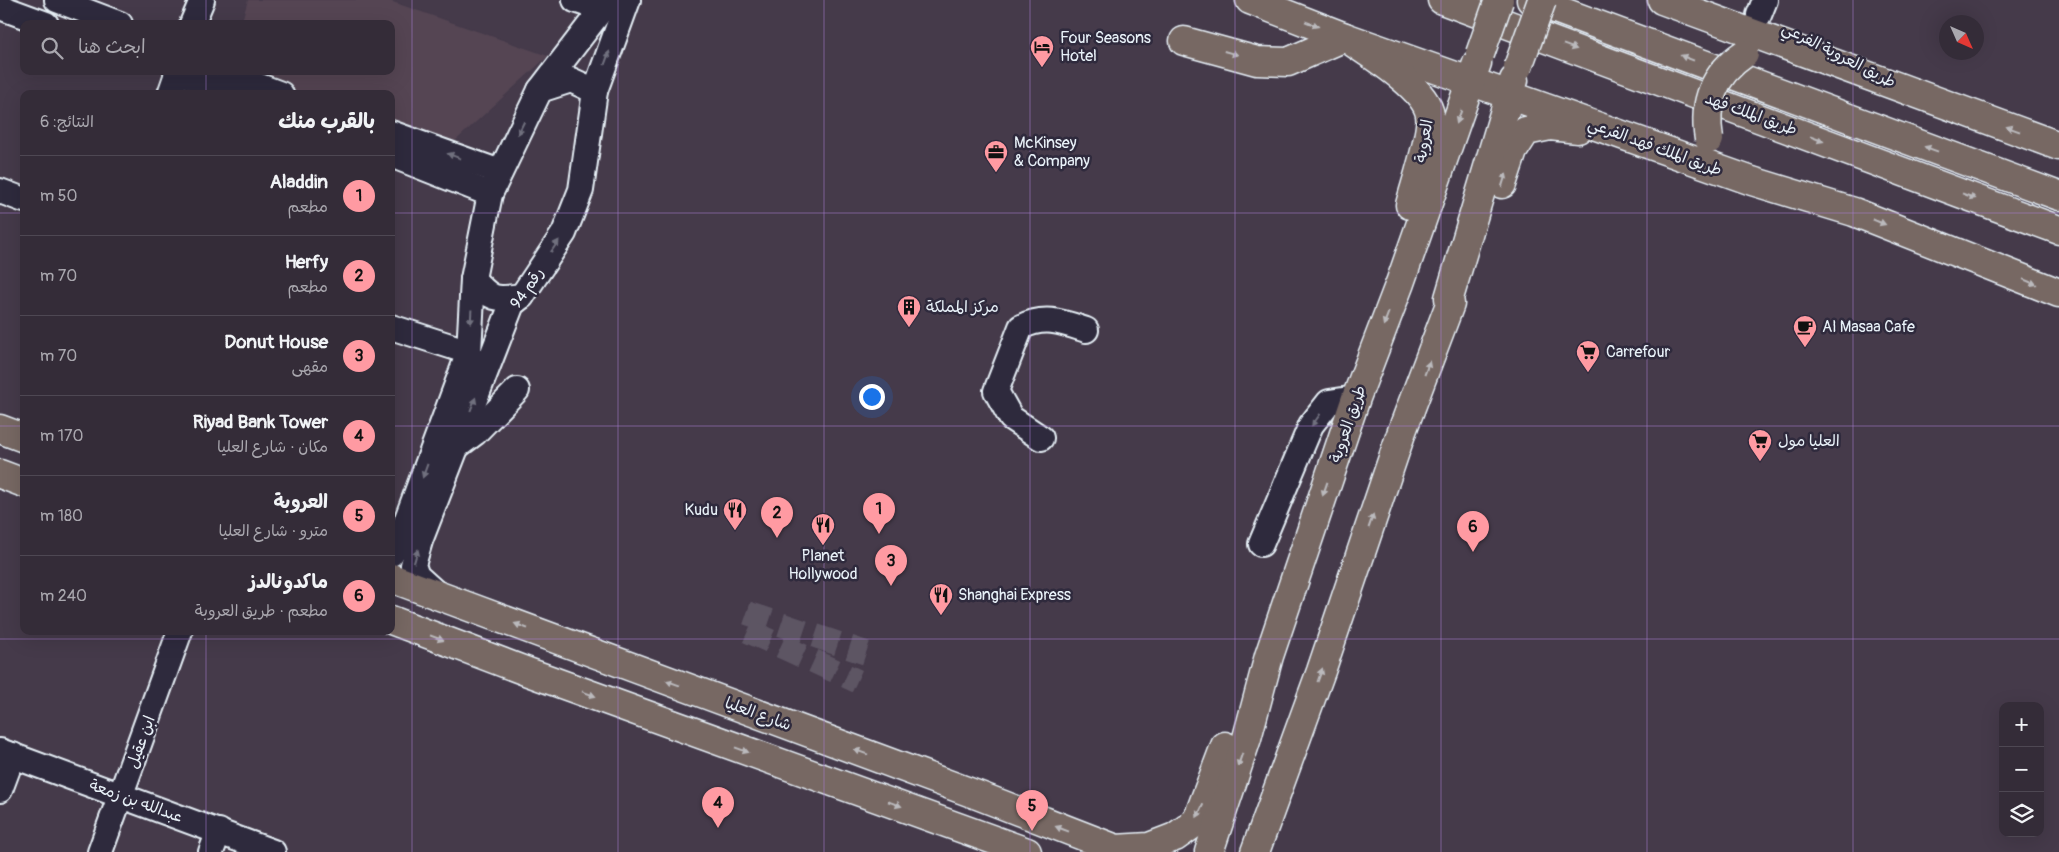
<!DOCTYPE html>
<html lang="ar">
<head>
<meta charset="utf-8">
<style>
  body { margin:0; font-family:Pangolin,"Playpen Sans Arabic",sans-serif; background:#3f3843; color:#f1f3f6; direction:rtl }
  .controls { position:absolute; right:15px; bottom:15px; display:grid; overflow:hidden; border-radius:10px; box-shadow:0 5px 20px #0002 }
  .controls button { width:45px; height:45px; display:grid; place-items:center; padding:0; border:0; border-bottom:1px solid #4e4853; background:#342c38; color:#f1f3f6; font:25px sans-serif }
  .compass { position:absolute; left:1939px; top:15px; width:45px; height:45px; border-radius:50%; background:#342c38; box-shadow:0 5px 20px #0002; rotate:135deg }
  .you { position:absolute; left:871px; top:396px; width:18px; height:18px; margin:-12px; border:4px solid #fff; border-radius:50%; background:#1a73e8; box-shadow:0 0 0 8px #1a73e833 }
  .badge { display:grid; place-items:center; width:32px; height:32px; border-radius:50%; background:#ff9aa2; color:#111; font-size:16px; font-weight:700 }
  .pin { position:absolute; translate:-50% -41px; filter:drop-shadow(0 1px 2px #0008) }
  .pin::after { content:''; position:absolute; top:26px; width:18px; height:15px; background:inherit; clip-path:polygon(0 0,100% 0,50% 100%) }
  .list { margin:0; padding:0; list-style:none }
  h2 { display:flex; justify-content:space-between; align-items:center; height:65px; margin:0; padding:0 20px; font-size:21px }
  h2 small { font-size:16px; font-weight:400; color:#a9a7ae }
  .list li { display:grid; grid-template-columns:32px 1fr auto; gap:15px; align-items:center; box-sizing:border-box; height:80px; padding:0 20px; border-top:1px solid #4e4853 }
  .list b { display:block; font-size:19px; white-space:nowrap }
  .list p { margin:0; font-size:16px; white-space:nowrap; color:#a9a7ae }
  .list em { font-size:16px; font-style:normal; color:#a9a7ae }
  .icon { flex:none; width:28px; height:28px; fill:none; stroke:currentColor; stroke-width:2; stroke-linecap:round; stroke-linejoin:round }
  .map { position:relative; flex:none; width:2059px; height:852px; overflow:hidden; direction:ltr }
  .search { position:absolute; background:#342c38; box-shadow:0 5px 20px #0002; left:20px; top:20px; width:375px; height:55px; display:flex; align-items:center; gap:12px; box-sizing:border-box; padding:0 18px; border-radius:10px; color:#a9a7ae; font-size:19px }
  .panel { position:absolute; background:#342c38; box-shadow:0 5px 20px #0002; left:20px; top:90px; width:375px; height:545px; border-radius:10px; direction:rtl }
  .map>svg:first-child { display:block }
  .built { fill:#544553 }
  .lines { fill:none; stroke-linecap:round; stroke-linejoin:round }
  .minor-tunnel { stroke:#5d5564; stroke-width:24; stroke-dasharray:24 12; stroke-linecap:butt }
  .minor-casing { stroke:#e8f1f8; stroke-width:28 }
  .major-casing { stroke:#e8f1f8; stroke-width:31 }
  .highway-casing { stroke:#e8f1f8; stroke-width:31 }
  .minor { stroke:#2f2a3d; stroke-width:24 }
  .major { stroke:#776864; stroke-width:28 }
  .highway { stroke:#776864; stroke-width:28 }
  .major-bridge-casing { stroke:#e8f1f8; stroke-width:31; stroke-linecap:butt }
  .major-bridge { stroke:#776864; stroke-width:28 }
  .oneway { fill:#bbbabd }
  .oneway2 { fill:#70707e }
  .grid { fill:none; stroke:#a77bd6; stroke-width:1; stroke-opacity:0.55 }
  .labels { text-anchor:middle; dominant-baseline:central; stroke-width:5; stroke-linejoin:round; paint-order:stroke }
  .poi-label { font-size:16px; fill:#e8f1f8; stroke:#2f2a3d; text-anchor:start }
  .street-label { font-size:16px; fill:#e8f1f8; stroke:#2f2a3d }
</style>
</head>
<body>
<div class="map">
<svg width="2059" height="852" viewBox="0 0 2059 852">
  <rect width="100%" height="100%" fill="#453a4a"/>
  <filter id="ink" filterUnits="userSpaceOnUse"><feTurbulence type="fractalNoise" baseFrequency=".02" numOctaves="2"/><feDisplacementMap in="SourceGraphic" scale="10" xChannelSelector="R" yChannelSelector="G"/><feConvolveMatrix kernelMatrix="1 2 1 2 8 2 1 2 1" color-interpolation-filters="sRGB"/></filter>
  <g filter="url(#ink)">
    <!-- built -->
    <path class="built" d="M248 0H387L548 56 441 154 391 135V94H285L227 71H391V24H241Z"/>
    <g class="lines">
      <!-- minor-tunnel -->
      <g class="minor-tunnel">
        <path d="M747 613 866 653"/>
        <path d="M748 631 857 681"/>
      </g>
      <!-- minor casing -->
      <g class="minor-casing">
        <g id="minor">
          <path d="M57 0 120 24"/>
          <path d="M575 0 602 9"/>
          <path d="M0 7 46 24"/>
          <path d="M1759 15 1765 0"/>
          <path d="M192 24 202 0"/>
          <path d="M176 71 234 94"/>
          <path d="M228 71 257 85 281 94"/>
          <path d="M540 90 571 80 595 91"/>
          <path d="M170 94 178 71"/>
          <path d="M391 133 500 172"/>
          <path d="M391 155 490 194"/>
          <path d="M0 191 24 200"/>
          <path d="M473 279C492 300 494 300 522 296"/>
          <path d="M391 327 469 352"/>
          <path d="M1041 438 1011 418 996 391 1021 327C1045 315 1062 322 1086 330"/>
          <path d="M459 445 475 433 517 390"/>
          <path d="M1261 544 1311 425 1329 402 1356 398"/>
          <path d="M391 554 398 543 469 352 473 279 490 194 540 90 602 9 605 0"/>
          <path d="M438 595 417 576 413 565 420 541 512 304 522 296 564 233 581 190 595 91 628 0"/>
          <path d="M0 751 273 852"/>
          <path d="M0 790 13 755"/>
          <path d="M100 852 180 631"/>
          <path d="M211 852 219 831"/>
        </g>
      </g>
      <!-- major casing -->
      <g class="major-casing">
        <g id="major">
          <path d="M1250 0 1345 37 1752 181 1854 212 2059 293"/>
          <path d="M1662 0 2059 146"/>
          <path d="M1184 41 1257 61 1288 62 1345 37C1368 53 1426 87 1430 115 1433 133 1415 185 1410 205"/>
          <path d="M1502 184 1513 151 1526 131 1550 126 1578 129"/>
          <path d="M0 429 24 438"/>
          <path d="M0 474 24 483"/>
          <path d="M391 578 980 796 1124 852"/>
          <path d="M391 620 528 672 1027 852"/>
          <path d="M1115 849 1149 847 1175 837 1192 825 1199 815 1225 746"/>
          <path d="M1209 852 1247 738 1269 656 1356 398 1400 283 1477 63"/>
          <path d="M1255 852 1321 671 1402 431 1450 304 1449 298 1514 80"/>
        </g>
      </g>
      <!-- highway casing -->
      <g class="highway-casing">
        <g id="highway">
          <path d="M1442 0 2059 230"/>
          <path d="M1531 0 2059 196"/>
        </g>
      </g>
      <!-- minor -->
      <use href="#minor" class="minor"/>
      <!-- major -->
      <use href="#major" class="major"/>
      <!-- highway -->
      <use href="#highway" class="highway"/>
      <!-- major-bridge casing -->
      <g class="major-bridge-casing">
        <g id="major-bridge">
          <path d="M1480 54 1499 0"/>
          <path d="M1518 67 1542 0"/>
          <path d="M1709 139C1703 103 1713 75 1744 54"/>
        </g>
      </g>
      <!-- major-bridge -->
      <use href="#major-bridge" class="major-bridge"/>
    </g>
    <!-- one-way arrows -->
    <defs><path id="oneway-solid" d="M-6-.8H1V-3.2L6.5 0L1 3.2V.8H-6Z" transform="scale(1.25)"/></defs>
    <g class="oneway">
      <use href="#oneway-solid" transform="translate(1312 24) rotate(21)"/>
      <use href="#oneway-solid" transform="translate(1570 47) rotate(20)"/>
      <use href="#oneway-solid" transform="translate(1231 53) rotate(16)"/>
      <use href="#oneway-solid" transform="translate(1687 58) rotate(-159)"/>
      <use href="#oneway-solid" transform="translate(1459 117) rotate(110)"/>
      <use href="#oneway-solid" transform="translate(2013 129) rotate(-160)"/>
      <use href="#oneway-solid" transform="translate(1817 139) rotate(21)"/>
      <use href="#oneway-solid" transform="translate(1931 149) rotate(-160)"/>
      <use href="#oneway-solid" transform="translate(1504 180) rotate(-72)"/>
      <use href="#oneway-solid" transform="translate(1969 196) rotate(21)"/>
      <use href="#oneway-solid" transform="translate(1879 222) rotate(22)"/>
      <use href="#oneway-solid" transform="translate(2030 282) rotate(22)"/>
      <use href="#oneway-solid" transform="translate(1386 319) rotate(111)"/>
      <use href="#oneway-solid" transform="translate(1427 368) rotate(-70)"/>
      <use href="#oneway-solid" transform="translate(1325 489) rotate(109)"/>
      <use href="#oneway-solid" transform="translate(1371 521) rotate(-71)"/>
      <use href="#oneway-solid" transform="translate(521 626) rotate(-159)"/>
      <use href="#oneway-solid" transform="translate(437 638) rotate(21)"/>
      <use href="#oneway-solid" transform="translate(1320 675) rotate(-70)"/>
      <use href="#oneway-solid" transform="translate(673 683) rotate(-160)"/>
      <use href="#oneway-solid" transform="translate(589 694) rotate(20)"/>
      <use href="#oneway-solid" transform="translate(742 750) rotate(20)"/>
      <use href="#oneway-solid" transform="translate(861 752) rotate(-160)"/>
      <use href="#oneway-solid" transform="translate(1240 760) rotate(109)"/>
      <use href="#oneway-solid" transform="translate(895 804) rotate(20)"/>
      <use href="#oneway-solid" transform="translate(1200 811) rotate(116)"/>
      <use href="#oneway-solid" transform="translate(1062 829) rotate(-159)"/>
    </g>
    <g class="oneway2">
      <use href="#oneway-solid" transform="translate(607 58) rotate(-70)"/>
      <use href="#oneway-solid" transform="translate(521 128) rotate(116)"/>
      <use href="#oneway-solid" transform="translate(454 156) rotate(-160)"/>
      <use href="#oneway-solid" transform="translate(555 246) rotate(-56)"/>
      <use href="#oneway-solid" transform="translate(471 317) rotate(93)"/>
      <use href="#oneway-solid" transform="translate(473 404) rotate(-69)"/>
      <use href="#oneway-solid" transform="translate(1316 420) rotate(126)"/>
      <use href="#oneway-solid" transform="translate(425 471) rotate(110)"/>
      <use href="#oneway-solid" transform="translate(416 556) rotate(-74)"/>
    </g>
  </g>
  <!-- grid -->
  <path class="grid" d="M206 0V24M412 0V852M618 0V852M824 0V852M1030 0V852M1235 0V852M1441 0V852M1647 0V852M1853 0V852M206 71V94M0 213H24M391 213H2059M0 426H24M391 426H2059M206 631V852M0 639H2059"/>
  <!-- icons -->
  <defs>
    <g id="hotel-pin" transform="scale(1.25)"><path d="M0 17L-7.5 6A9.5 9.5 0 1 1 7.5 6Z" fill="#ff9aa2" stroke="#2f2a3d"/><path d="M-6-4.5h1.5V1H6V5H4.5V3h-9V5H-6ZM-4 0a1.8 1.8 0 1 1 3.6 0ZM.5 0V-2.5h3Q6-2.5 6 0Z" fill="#111"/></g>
    <g id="office-pin" transform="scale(1.25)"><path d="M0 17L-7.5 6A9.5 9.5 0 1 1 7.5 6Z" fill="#ff9aa2" stroke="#2f2a3d"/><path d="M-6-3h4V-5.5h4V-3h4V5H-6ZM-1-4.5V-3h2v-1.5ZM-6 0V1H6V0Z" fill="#111"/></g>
    <g id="building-pin" transform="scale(1.25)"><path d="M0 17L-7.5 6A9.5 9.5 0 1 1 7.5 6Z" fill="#ff9aa2" stroke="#2f2a3d"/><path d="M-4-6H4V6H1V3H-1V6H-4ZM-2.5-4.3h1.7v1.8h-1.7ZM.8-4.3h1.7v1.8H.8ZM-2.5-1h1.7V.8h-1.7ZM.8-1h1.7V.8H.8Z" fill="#111"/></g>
    <g id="cafe-pin" transform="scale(1.25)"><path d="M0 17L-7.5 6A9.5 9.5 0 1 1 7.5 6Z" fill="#ff9aa2" stroke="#2f2a3d"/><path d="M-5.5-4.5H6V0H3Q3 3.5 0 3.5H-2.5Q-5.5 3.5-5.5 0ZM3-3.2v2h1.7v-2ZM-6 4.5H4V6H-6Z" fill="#111"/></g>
    <g id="supermarket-pin" transform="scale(1.25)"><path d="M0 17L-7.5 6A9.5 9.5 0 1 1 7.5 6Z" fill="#ff9aa2" stroke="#2f2a3d"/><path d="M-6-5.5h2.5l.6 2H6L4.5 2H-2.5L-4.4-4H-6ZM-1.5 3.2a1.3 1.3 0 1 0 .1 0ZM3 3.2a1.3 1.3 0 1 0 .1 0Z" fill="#111"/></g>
    <g id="restaurant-pin" transform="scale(1.25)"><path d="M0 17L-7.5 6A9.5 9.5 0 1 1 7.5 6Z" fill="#ff9aa2" stroke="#2f2a3d"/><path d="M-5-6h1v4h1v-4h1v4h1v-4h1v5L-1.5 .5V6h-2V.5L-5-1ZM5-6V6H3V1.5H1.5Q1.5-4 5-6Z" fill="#111"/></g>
  </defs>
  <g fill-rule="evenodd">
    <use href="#hotel-pin" x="1042" y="47"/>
    <use href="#office-pin" x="996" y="152"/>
    <use href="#building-pin" x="909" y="307"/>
    <use href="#cafe-pin" x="1805" y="327"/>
    <use href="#supermarket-pin" x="1588" y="352"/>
    <use href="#supermarket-pin" x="1760" y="441"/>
    <use href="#restaurant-pin" x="735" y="510"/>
    <use href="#restaurant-pin" x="823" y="525"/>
    <use href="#restaurant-pin" x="941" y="595"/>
  </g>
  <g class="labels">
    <!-- poi labels -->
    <g class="poi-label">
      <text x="1060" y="38">Four Seasons<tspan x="1060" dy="18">Hotel</tspan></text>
      <text x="1014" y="143">McKinsey<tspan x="1014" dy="18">&amp; Company</tspan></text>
      <text x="926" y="307">مركز المملكة</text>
      <text x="1822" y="327">Al Masaa Cafe</text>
      <text x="1606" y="352">Carrefour</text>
      <text x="1778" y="441">العليا مول</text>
      <text x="718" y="510" text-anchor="end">Kudu</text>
      <text x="823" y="556" text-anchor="middle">Planet<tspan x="823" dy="18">Hollywood</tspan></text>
      <text x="958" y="595">Shanghai Express</text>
    </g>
    <!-- street labels -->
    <g class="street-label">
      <text transform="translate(1839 55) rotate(27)">طريق العروبة الفرعي</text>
      <text transform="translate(1751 114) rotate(20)">طريق الملك فهد</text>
      <text transform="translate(1424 141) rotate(-80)">العروبة</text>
      <text transform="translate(1655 147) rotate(20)">طريق الملك فهد الفرعي</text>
      <text transform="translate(527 288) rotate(-55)">رقم 94</text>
      <text transform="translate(1348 424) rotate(-71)">طريق العروبة</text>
      <text transform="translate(758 714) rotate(20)">شارع العليا</text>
      <text transform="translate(141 742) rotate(-70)">ابن عقيل</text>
      <text transform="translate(136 801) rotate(20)">عبدالله بن زمعة</text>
    </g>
  </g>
</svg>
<div class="controls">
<button>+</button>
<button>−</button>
<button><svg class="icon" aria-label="layers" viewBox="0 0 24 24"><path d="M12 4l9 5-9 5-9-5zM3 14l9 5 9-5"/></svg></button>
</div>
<svg class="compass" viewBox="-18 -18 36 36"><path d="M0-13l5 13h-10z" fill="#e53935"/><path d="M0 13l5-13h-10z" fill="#a9a7ae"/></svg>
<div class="you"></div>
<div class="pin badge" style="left:879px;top:534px">1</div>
<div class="pin badge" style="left:777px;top:538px">2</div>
<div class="pin badge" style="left:891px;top:586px">3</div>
<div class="pin badge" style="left:718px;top:828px">4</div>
<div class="pin badge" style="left:1032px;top:831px">5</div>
<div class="pin badge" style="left:1473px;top:552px">6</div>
<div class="search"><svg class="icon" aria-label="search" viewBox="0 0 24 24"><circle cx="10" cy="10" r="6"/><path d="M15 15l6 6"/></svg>ابحث هنا</div>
<section class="panel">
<h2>بالقرب منك<small>النتائج: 6</small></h2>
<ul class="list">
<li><span class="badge">1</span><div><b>Aladdin</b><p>مطعم</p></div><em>50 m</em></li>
<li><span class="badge">2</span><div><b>Herfy</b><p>مطعم</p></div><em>70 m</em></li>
<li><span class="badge">3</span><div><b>Donut House</b><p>مقهى</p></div><em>70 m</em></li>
<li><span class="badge">4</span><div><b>Riyad Bank Tower</b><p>مكان · شارع العليا</p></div><em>170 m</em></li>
<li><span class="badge">5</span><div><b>العروبة</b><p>مترو · شارع العليا</p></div><em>180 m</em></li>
<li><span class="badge">6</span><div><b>ماكدونالدز</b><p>مطعم · طريق العروبة</p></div><em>240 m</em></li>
</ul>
</section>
</div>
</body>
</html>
